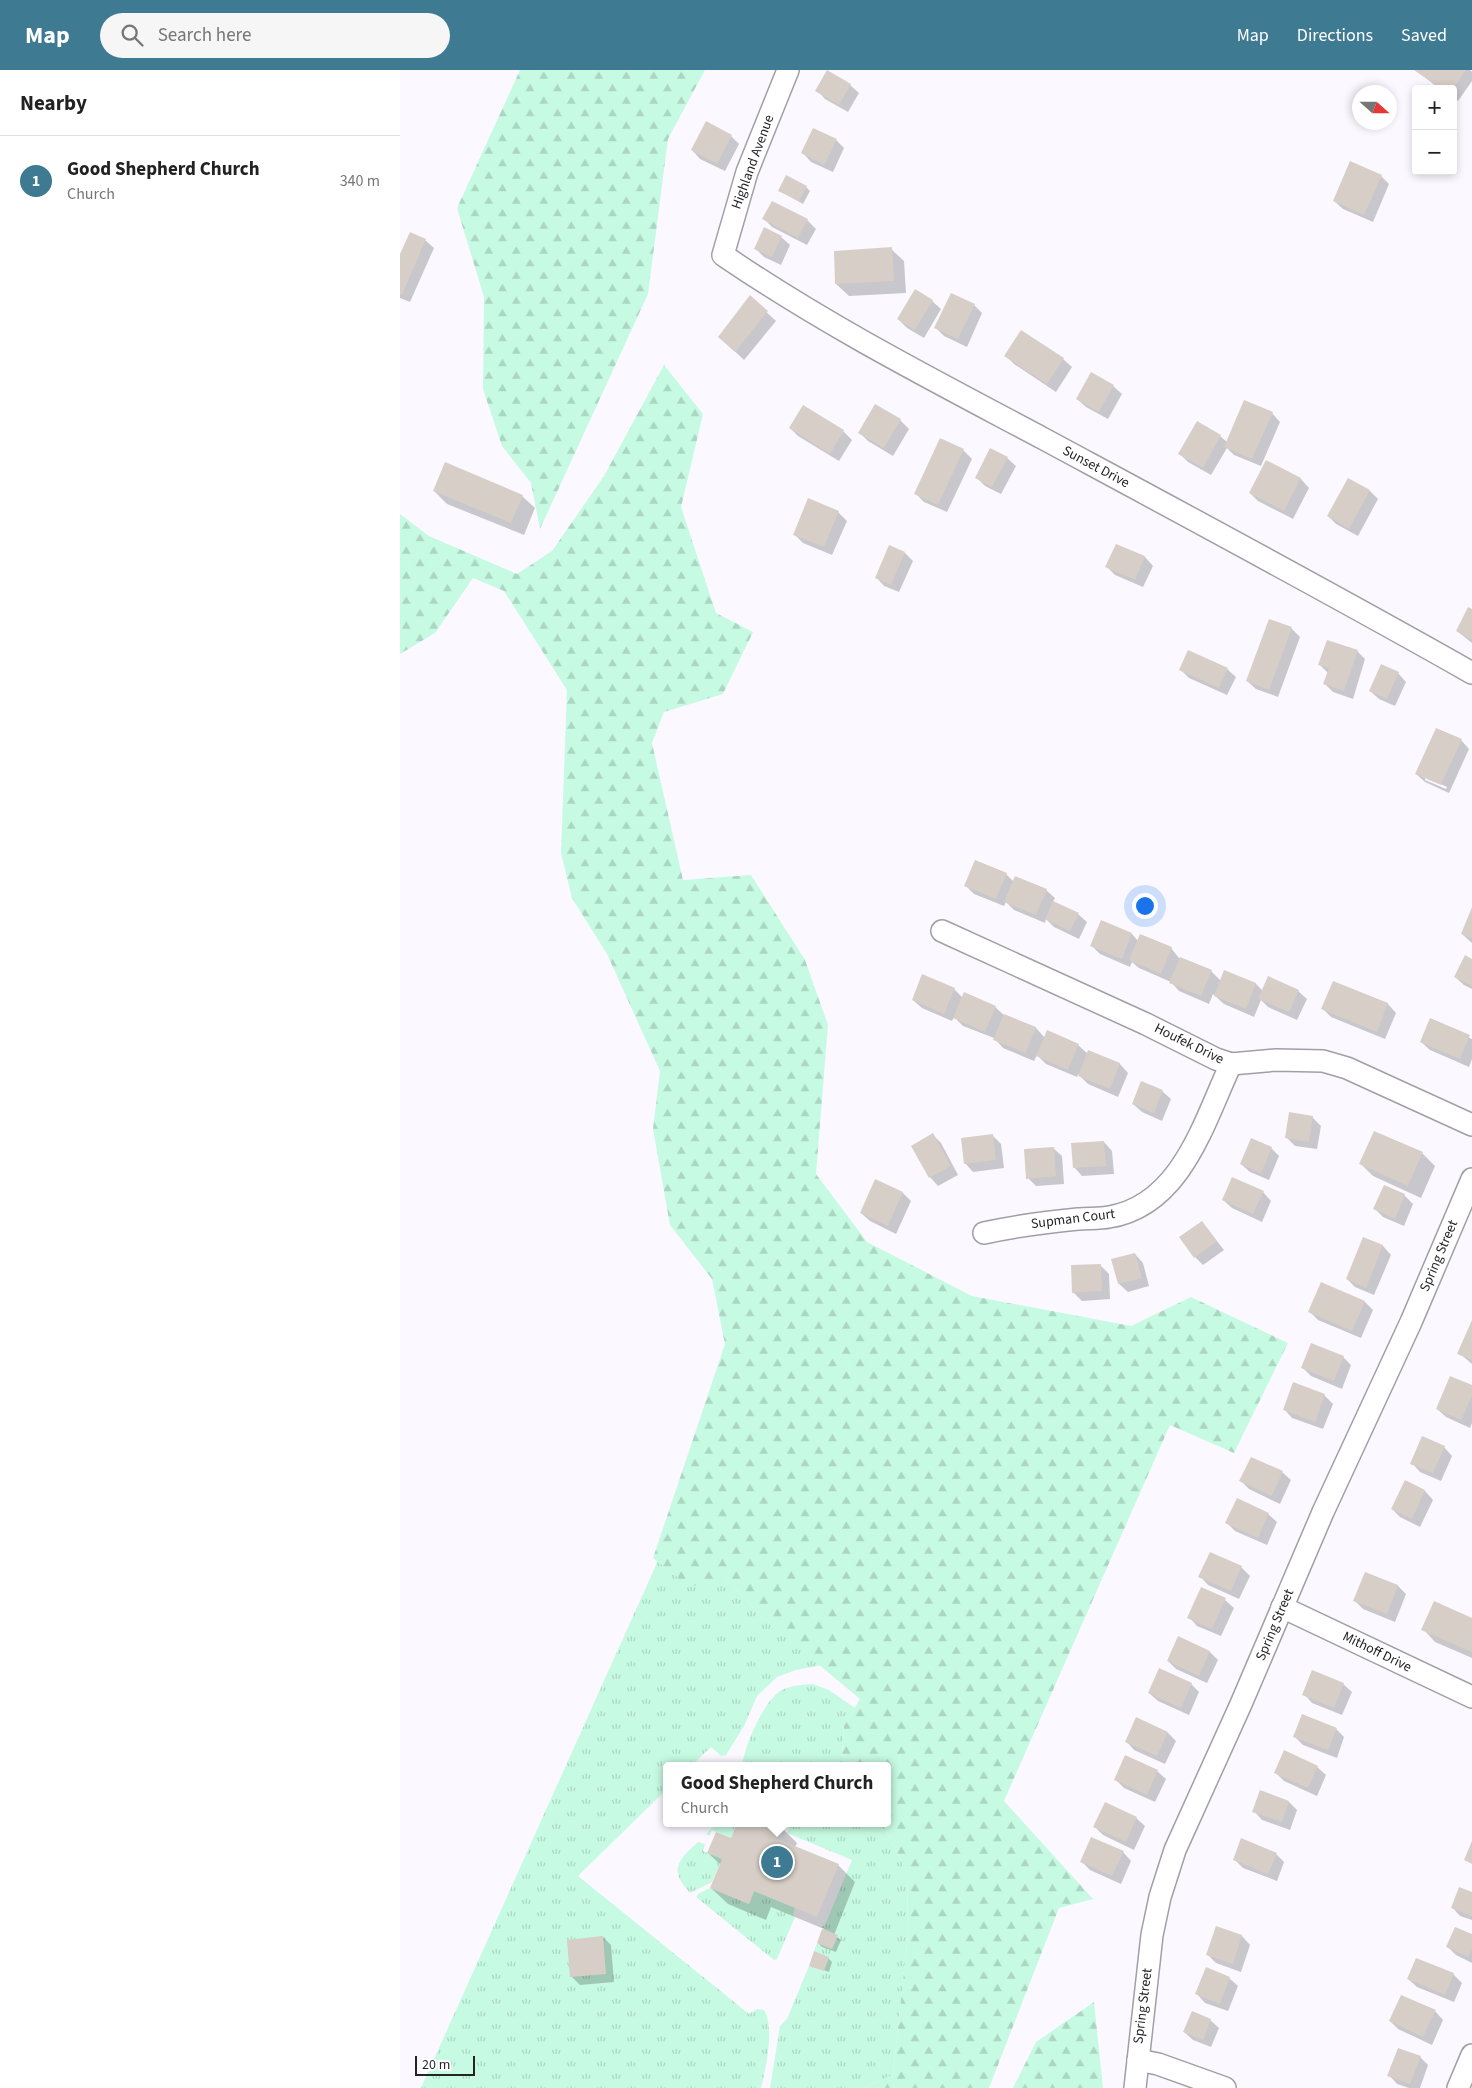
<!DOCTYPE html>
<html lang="en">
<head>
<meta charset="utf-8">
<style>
  body { margin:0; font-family:"Source Sans 3",sans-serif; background:#f6f6f6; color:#222 }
  .controls { position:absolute; right:15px; top:15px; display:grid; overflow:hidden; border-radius:5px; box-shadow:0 2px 8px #0003 }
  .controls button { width:45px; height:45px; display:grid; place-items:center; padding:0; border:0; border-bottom:1px solid #e0e0e0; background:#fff; color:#222; font:25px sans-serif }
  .compass { position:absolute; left:952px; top:15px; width:45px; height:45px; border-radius:50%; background:#fff; box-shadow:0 2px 8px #0003; rotate:111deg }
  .scale { position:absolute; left:15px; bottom:12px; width:60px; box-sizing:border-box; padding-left:5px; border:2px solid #242326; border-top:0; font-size:14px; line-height:18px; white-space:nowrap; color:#242326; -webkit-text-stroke:4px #fff; paint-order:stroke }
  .you { position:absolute; left:744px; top:835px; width:18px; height:18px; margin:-12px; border:4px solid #fff; border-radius:50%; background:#1a73e8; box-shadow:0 0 0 8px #1a73e833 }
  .badge { display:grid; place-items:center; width:32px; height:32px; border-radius:50%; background:#3e7a92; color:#fff; font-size:16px; font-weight:700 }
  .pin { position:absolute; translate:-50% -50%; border:2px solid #fff; box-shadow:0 1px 5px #0006 }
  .popup { position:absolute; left:263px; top:1692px; width:228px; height:65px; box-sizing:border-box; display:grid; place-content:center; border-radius:5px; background:#fff; filter:drop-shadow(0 1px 4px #0005); font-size:16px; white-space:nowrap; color:#767676 }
  .popup b { font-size:19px; color:#222 }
  .popup::after { content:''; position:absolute; left:50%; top:100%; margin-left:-10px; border:10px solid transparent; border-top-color:#fff }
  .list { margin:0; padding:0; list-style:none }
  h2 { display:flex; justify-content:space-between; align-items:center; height:65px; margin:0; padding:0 20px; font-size:21px }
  h2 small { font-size:16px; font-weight:400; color:#767676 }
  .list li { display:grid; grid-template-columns:32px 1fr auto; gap:15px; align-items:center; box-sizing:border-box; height:90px; padding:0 20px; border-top:1px solid #e0e0e0 }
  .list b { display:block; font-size:19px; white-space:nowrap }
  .list p { margin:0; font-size:16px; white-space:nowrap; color:#767676 }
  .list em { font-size:16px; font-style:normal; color:#767676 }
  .icon { flex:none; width:28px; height:28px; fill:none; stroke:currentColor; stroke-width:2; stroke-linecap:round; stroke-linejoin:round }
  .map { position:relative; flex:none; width:1072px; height:2018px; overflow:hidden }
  header { display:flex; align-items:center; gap:30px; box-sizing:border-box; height:70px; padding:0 25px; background:#3e7a92; color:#fff }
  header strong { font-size:24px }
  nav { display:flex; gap:28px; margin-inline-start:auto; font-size:18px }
  .search { width:350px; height:45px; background:#f6f6f6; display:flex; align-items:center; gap:12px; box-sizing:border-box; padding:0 18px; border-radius:28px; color:#767676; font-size:19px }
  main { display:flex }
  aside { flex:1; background:#fff }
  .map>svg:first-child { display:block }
  .grass { fill:url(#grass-tufts) }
  .forest { fill:url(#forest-firs) }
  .shadow { fill:#0003; fill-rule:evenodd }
  .building { fill:#d7cec7 }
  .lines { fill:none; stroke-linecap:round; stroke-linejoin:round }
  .minor-casing { stroke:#a19ea7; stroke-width:24 }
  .minor { stroke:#fff; stroke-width:21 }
  .labels { text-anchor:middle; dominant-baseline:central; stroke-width:4; stroke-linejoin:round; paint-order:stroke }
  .street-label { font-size:14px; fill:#242326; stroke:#fff }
</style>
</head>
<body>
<header>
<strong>Map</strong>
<div class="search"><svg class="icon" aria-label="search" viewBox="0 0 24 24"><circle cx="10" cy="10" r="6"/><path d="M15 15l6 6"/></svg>Search here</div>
<nav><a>Map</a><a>Directions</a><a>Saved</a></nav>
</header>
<main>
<aside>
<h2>Nearby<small></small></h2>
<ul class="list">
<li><span class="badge">1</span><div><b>Good Shepherd Church</b><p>Church</p></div><em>340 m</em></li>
</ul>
</aside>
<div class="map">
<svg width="1072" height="2018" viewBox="0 0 1072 2018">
  <defs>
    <pattern id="grass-tufts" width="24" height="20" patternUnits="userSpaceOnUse" patternTransform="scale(1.25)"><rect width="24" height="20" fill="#c7fae2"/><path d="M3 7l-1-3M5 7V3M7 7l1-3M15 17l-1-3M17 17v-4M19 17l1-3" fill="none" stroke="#abd6c2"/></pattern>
    <pattern id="forest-firs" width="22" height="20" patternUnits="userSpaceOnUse" patternTransform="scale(1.25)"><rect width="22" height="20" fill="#c7fae2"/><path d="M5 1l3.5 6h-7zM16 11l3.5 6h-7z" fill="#abd6c2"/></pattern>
  </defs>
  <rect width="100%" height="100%" fill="#fbf9ff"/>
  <!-- grass -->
  <g class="grass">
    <path d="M269 1466 325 1507 364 1549 423 1595 396 1600 377 1607 357 1626 344 1656 326 1685 321 1686 311 1677 291 1696H267V1719L178 1806 349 1944 357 1939 364 1940C375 1958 366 1998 361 2018H21Z"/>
    <path d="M413 1614 429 1620 455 1638 444 1656 442 1684 451 1696H342C344 1677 363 1633 379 1622 388 1615 402 1615 413 1614Z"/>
    <path d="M317 1753H337L331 1768 312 1760 309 1766 306 1764Z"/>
    <path d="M391 1753H483L507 1803 508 1863 493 2005 463 2018H370L380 1956 387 1949 409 1896 424 1901 429 1887 414 1881 417 1873 432 1879 438 1866 421 1857 425 1855 452 1790 387 1763Z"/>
    <path d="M298 1772 305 1774 303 1781 322 1789 312 1812 290 1823C269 1800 277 1791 298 1772Z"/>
    <path d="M310 1818 349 1834 354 1821 395 1838 393 1845 395 1847 377 1889 374 1890 296 1827 298 1824Z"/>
  </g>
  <!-- forest -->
  <g class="forest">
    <path d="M120 0H305L268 69 248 224 140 459 131 413 102 376 83 319 84 227 57 138Z"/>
    <path d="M264 295 303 344 281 437 316 543 353 562 323 624 264 642 252 673 283 810 351 805 405 890 428 955 416 1104 467 1172 572 1226 731 1256 791 1227 888 1273 834 1383 770 1355 604 1731 693 1829 659 1838 589 2018H463L493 2005 508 1863 507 1803 483 1753H487V1696H451L442 1684 444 1656 460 1629 364 1549 325 1507 290 1517 253 1488 325 1274 312 1209 270 1155 253 1059 260 1001 207 884 172 828 161 783 167 620 104 521 73 508 35 563 0 584V444L29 466 117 504 152 481 204 406Z"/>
    <path d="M694 1932 703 2018H613L636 1972Z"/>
  </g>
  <!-- shadow -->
  <g class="shadow">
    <path d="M1015 0H1070L1072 2V11L1058 31 1053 28V19H1040Z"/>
    <path d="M450 15 459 23 448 42 425 29 417 20Z"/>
    <path d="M331 66 339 74 325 101 300 89 292 80Z"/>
    <path d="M436 70 444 78 433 102 411 92 403 83Z"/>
    <path d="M981 106 989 114 973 152 943 139 934 131Z"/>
    <path d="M406 117 410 121 403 134 380 121Z"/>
    <path d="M372 132 407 150 416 159 407 175 372 157 364 149Z"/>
    <path d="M381 167 390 175 381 195 364 187 356 179Z"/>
    <path d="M25 170 34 178 10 232 0 228V187Z"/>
    <path d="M491 179 504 191 506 223 449 226 436 214Z"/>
    <path d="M350 227 376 251 344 290 328 275Z"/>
    <path d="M532 231 541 239 524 268 507 258 498 249Z"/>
    <path d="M574 235 582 243 567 277 544 266 536 258Z"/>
    <path d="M606 286 663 289 672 297 656 322 614 294Z"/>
    <path d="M713 316 722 324 708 349 686 337 677 329Z"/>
    <path d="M476 336 500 350 509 359 493 386 468 371 460 363Z"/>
    <path d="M403 337 443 361 452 370 439 391 398 366 390 358Z"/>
    <path d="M872 343 880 352 861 396 834 385 827 378 811 405 788 392 780 384 820 366 827 372Z"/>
    <path d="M563 380 572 389 547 442 524 432 516 424Z"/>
    <path d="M607 388 616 396 601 424 585 416 576 407Z"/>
    <path d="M866 392 901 409 909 418 893 449 858 431 850 423Z"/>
    <path d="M949 409 970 421 978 429 958 466 936 454 928 446Z"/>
    <path d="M34 421 122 426 135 438 124 465 47 434Z"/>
    <path d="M438 442 447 451 432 485 403 473 394 464Z"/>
    <path d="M716 475 745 487 753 496 743 517 715 505 707 497Z"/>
    <path d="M505 483 513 491 499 522 484 516 476 507Z"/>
    <path d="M1072 541V573L1057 561Z"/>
    <path d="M870 550 892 559 900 567 878 627 856 619 847 611Z"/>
    <path d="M957 581 965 589 953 629 933 622 925 614 928 603 920 595Z"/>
    <path d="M827 599 836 607 827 625 789 608 781 600Z"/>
    <path d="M998 603 1006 612 995 636 979 629 970 621Z"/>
    <path d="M1061 670 1069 679 1049 723 1025 712 1016 704ZM1025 707 1047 717 1046 719 1025 710Z"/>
    <path d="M606 804 614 812 646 820 655 828 653 832 678 844 687 852 679 869 654 857 646 849 645 853 614 840 606 832 604 836 574 824 565 815Z"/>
    <path d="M1072 840V873L1062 864Z"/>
    <path d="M701 852 732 864 738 871 771 878 779 888 811 901 821 911 825 902 856 914 863 921H898L907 929 897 950 868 937 861 930 854 947 824 934 813 924 809 934 779 921 771 912 739 898 732 892 730 897 700 884 691 875Z"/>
    <path d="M1072 890V919L1064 915 1055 907Z"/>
    <path d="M934 913 988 934 996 943 985 969 931 947 923 939Z"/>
    <path d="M554 919 563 928 595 937 605 946 636 958 645 968 678 975 688 984 689 981 720 994 728 1003 718 1027 688 1014 678 1004 677 1007 646 994 637 985 634 991 603 978 594 968 563 956 554 947 552 951 522 938 513 930Z"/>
    <path d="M1031 950 1072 969V989L1069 997 1030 980 1021 972Z"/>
    <path d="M762 1021 771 1029 762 1051 742 1042 733 1034Z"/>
    <path d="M912 1047 921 1056 917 1079 895 1076 886 1067Z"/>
    <path d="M533 1065 541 1073 558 1105 538 1116 530 1107Z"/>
    <path d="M593 1066 601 1074 604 1098 573 1102 565 1093Z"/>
    <path d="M704 1072 712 1081 714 1104 682 1106 674 1097Z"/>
    <path d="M653 1078 662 1086 664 1114 636 1116 628 1108Z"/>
    <path d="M871 1078 879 1086 869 1110 850 1102 841 1094Z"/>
    <path d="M1022 1083 1035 1096 1021 1128 973 1106 961 1094Z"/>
    <path d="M476 1111 503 1123 511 1131 496 1164 470 1151 461 1143Z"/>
    <path d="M863 1122 871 1131 862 1152 832 1138 823 1130Z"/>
    <path d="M1004 1125 1013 1134 1004 1156 983 1147 975 1139Z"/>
    <path d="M802 1152 824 1180 803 1195 795 1187Z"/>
    <path d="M964 1168 983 1176 991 1185 974 1225 955 1217 947 1209Z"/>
    <path d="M735 1184 743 1193 749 1216 728 1222 719 1214Z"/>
    <path d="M700 1195 709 1204 710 1229 682 1231 673 1222Z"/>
    <path d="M965 1232 973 1240 961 1268 918 1250 910 1242Z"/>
    <path d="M1072 1253V1294L1059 1283Z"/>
    <path d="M943 1287 951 1295 942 1319 911 1306 903 1298Z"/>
    <path d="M1072 1317V1353L1070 1358 1046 1347 1037 1339Z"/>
    <path d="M924 1325 933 1334 923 1359 892 1348 884 1339Z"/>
    <path d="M1044 1377 1052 1386 1041 1411 1020 1402 1012 1393Z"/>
    <path d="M882 1402 891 1410 880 1434 849 1419 841 1411Z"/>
    <path d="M1005 1412 1025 1421 1033 1430 1020 1457 1000 1447 992 1439Z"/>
    <path d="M868 1444 877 1452 867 1475 835 1461 827 1453Z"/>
    <path d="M810 1483 841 1497 850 1506 839 1529 808 1515 800 1506Z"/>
    <path d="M965 1503 998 1516 1006 1524 995 1552 963 1539 955 1531Z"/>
    <path d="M801 1519 825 1530 834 1538 821 1566 797 1556 789 1547Z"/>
    <path d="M1072 1549V1588L1035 1572 1023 1559Z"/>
    <path d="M779 1568 810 1582 818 1590 807 1613 776 1599 768 1591Z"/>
    <path d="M791 1614 799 1622 789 1645 758 1631 749 1623Z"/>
    <path d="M943 1614 952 1622 942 1645 912 1633 904 1624Z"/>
    <path d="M936 1659 944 1667 937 1688 903 1675 895 1667Z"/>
    <path d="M768 1663 776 1671 765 1694 734 1680 726 1671Z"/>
    <path d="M917 1697 926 1705 917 1726 884 1711 875 1702Z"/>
    <path d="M757 1701 766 1709 755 1732 724 1718 716 1710Z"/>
    <path d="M889 1732 897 1740 890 1760 862 1750 854 1741Z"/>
    <path d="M736 1748 745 1756 734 1780 703 1765 695 1757Z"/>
    <path d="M380 1756 397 1773 395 1777 438 1795 455 1812 434 1865 441 1870 436 1882 422 1877 418 1873 424 1859 371 1837 366 1850 328 1834 311 1818 321 1795 308 1783 332 1770Z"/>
    <path d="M723 1782 731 1791 721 1814 690 1800 681 1791Z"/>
    <path d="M876 1784 884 1792 877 1811 843 1798 834 1789Z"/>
    <path d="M1072 1823V1850L1060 1846 1052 1837Z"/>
    <path d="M817 1858 842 1866 850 1875 841 1902 816 1893 808 1885Z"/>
    <path d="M1072 1866V1893L1056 1885 1048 1877Z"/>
    <path d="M203 1867 211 1875 214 1912 180 1915 172 1907Z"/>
    <path d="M428 1888 432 1892 429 1902 413 1896V1898L410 1895Z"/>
    <path d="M1053 1904 1062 1913 1054 1932 1017 1917 1008 1909Z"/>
    <path d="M829 1908 838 1916 828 1941 805 1933 797 1924Z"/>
    <path d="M1035 1941 1043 1950 1032 1975 998 1959 990 1951Z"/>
    <path d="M810 1950 819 1958 811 1977 793 1970 784 1962Z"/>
    <path d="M1020 1987 1028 1995 1020 2018H1009L997 2014 989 2005Z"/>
  </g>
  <!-- building -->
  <g class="building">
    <path d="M427 0 451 14 439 35 415 21Z"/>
    <path d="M1014 0H1066L1053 19H1042Z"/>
    <path d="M306 51 332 65 317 94 291 80Z"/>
    <path d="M413 58 437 69 424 95 401 83Z"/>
    <path d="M950 91 982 105 964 145 933 131Z"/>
    <path d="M386 105 407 116 399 131 378 121Z"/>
    <path d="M372 131 408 149 398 168 362 149Z"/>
    <path d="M364 157 382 166 372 187 354 179Z"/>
    <path d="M10 162 26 169 2 225 0 224V184Z"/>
    <path d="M492 177 494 211 435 214 434 181Z"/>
    <path d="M515 219 533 230 515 260 497 249Z"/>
    <path d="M551 223 575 234 558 269 534 258Z"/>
    <path d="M350 225 368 241 335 282 318 267Z"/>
    <path d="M621 260 664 288 647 314 604 286Z"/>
    <path d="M691 302 714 315 699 342 676 329Z"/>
    <path d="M844 330 873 342 852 389 824 377Z"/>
    <path d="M475 334 501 349 484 378 458 363Z"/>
    <path d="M403 335 444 360 430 384 389 358Z"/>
    <path d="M797 351 821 365 803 398 778 384Z"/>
    <path d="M540 368 564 379 538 435 514 424Z"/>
    <path d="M590 378 608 387 592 417 575 408Z"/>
    <path d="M866 390 901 408 884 441 849 423Z"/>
    <path d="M45 392 123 425 111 453 33 421Z"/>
    <path d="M948 408 970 420 949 459 927 446Z"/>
    <path d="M408 428 439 441 424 477 393 465Z"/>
    <path d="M716 474 745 486 735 510 705 497Z"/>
    <path d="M489 475 505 482 491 515 475 508Z"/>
    <path d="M1068 537 1072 539V570L1056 561Z"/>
    <path d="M869 549 892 557 869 620 846 611Z"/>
    <path d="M927 570 958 580 944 621 923 614 929 598 918 595Z"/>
    <path d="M788 580 828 598 819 618 779 600Z"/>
    <path d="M981 594 999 602 987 629 969 621Z"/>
    <path d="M1036 658 1062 669 1041 715 1015 704Z"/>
    <path d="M575 790 607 803 596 829 564 816Z"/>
    <path d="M615 806 647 819 636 845 604 832Z"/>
    <path d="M653 831 679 843 670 861 645 849Z"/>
    <path d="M1072 837V869L1061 864Z"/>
    <path d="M701 850 732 863 722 889 690 876Z"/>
    <path d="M740 864 772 877 761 904 729 890Z"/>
    <path d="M1065 885 1072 889V916L1054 907Z"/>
    <path d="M780 887 812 900 801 926 769 913Z"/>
    <path d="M824 900 856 913 846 939 814 926Z"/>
    <path d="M522 904 555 918 544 944 512 930Z"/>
    <path d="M868 906 899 920 889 942 858 929Z"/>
    <path d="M933 911 988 933 977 962 921 939Z"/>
    <path d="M564 922 596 936 585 962 553 948Z"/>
    <path d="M604 944 636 957 626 983 593 970Z"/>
    <path d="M1030 948 1070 965 1060 989 1020 972Z"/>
    <path d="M647 960 679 974 668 1000 636 986Z"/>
    <path d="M688 980 720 993 710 1019 678 1006Z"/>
    <path d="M741 1011 763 1020 754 1043 732 1034Z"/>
    <path d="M889 1042 913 1046 909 1072 885 1068Z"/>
    <path d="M974 1061 1023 1082 1008 1116 959 1094Z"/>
    <path d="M533 1063 551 1096 529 1108 511 1076Z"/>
    <path d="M593 1064 596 1090 564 1094 561 1068Z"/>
    <path d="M851 1068 872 1077 861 1103 840 1094Z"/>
    <path d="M704 1071 706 1096 673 1098 671 1073Z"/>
    <path d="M654 1077 656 1106 626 1109 624 1079Z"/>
    <path d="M832 1107 864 1121 853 1144 822 1130Z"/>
    <path d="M475 1109 503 1122 488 1156 460 1143Z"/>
    <path d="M984 1115 1005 1124 995 1149 973 1139Z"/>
    <path d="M802 1151 817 1171 794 1188 779 1167Z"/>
    <path d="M963 1167 983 1175 966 1218 946 1209Z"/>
    <path d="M735 1183 742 1208 718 1214 711 1189Z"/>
    <path d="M701 1194 702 1221 672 1223 671 1195Z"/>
    <path d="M921 1212 965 1231 952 1261 908 1242Z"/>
    <path d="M1072 1250V1290L1057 1284Z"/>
    <path d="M911 1273 944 1286 934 1311 901 1298Z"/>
    <path d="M1050 1306 1072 1315V1326L1061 1350 1036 1339Z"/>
    <path d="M893 1312 925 1324 915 1352 883 1340Z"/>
    <path d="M1022 1366 1045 1376 1033 1403 1010 1394Z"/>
    <path d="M851 1387 883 1401 872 1426 839 1411Z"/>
    <path d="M1005 1410 1025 1420 1012 1449 991 1439Z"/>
    <path d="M837 1428 869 1443 858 1468 825 1453Z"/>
    <path d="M810 1482 842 1496 831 1521 798 1507Z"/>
    <path d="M965 1502 998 1515 987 1544 953 1531Z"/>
    <path d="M801 1517 826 1528 812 1559 787 1548Z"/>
    <path d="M1034 1531 1072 1548V1582L1021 1560Z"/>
    <path d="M778 1566 810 1581 799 1606 767 1591Z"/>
    <path d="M759 1598 792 1613 781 1638 748 1623Z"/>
    <path d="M912 1600 944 1613 934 1638 902 1625Z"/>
    <path d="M902 1644 937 1658 928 1680 893 1667Z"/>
    <path d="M736 1647 768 1662 757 1686 725 1672Z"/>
    <path d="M884 1680 918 1696 908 1718 874 1703Z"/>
    <path d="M725 1685 758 1700 747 1725 714 1710Z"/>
    <path d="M860 1720 889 1731 882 1752 852 1742Z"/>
    <path d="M705 1732 737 1747 726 1772 693 1757Z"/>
    <path d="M337 1753H377L381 1755 375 1768 439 1794 417 1847 354 1821 349 1834 310 1818 322 1789 307 1783 316 1762 331 1768Z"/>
    <path d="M691 1767 724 1781 712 1806 680 1792Z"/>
    <path d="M841 1768 877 1783 868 1804 833 1790Z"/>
    <path d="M1072 1771V1794L1064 1790Z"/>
    <path d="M1059 1817 1072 1822V1846L1051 1838Z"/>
    <path d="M816 1856 842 1865 833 1894 806 1885Z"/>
    <path d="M1055 1857 1072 1864V1879L1068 1887 1046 1877Z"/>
    <path d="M422 1859 438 1865 432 1879 417 1873Z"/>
    <path d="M203 1866 206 1904 170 1907 167 1870Z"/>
    <path d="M414 1881 429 1887 424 1901 409 1896Z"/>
    <path d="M1016 1888 1054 1903 1045 1925 1007 1909Z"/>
    <path d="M806 1897 830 1907 820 1934 795 1924Z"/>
    <path d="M1001 1925 1036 1940 1023 1967 989 1951Z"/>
    <path d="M792 1941 811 1949 803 1970 783 1962Z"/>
    <path d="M998 1978 1021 1986 1010 2014 987 2006Z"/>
  </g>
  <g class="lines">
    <!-- minor casing -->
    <g class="minor-casing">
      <g id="minor">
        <path d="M388 0 347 102 323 185C425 255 535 311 644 369 787 446 931 523 1072 603"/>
        <path d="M542 861 746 954 816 989 831 994 876 990 923 991 947 998 1072 1055"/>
        <path d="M584 1163C616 1156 647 1152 678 1149 688 1148 699 1149 709 1147 782 1135 804 1051 831 994"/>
        <path d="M882 1537 1072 1627"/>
        <path d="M738 1990 758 1994 825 2018"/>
        <path d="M735 2018 752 1865 760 1827 775 1780 841 1634 923 1442 1011 1252 1072 1109"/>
        <path d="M1058 2018 1072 1985"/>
      </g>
    </g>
    <!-- minor -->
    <use href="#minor" class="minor"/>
  </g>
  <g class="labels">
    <!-- street labels -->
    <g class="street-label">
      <text transform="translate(353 92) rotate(-70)">Highland Avenue</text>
      <text transform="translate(696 397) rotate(28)">Sunset Drive</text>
      <text transform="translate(789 974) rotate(26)">Houfek Drive</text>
      <text transform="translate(673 1149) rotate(-7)">Supman Court</text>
      <text transform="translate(1039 1186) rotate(-67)">Spring Street</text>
      <text transform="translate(875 1555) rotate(-67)">Spring Street</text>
      <text transform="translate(977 1582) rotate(26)">Mithoff Drive</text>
      <text transform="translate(743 1936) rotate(-83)">Spring Street</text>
    </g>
  </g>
</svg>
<div class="controls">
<button>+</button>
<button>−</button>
</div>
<svg class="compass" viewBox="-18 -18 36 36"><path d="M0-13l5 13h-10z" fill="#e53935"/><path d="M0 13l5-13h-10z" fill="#767676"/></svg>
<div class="scale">20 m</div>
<div class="you"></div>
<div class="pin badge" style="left:377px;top:1792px">1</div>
<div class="popup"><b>Good Shepherd Church</b>Church</div>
</div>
</main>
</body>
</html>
